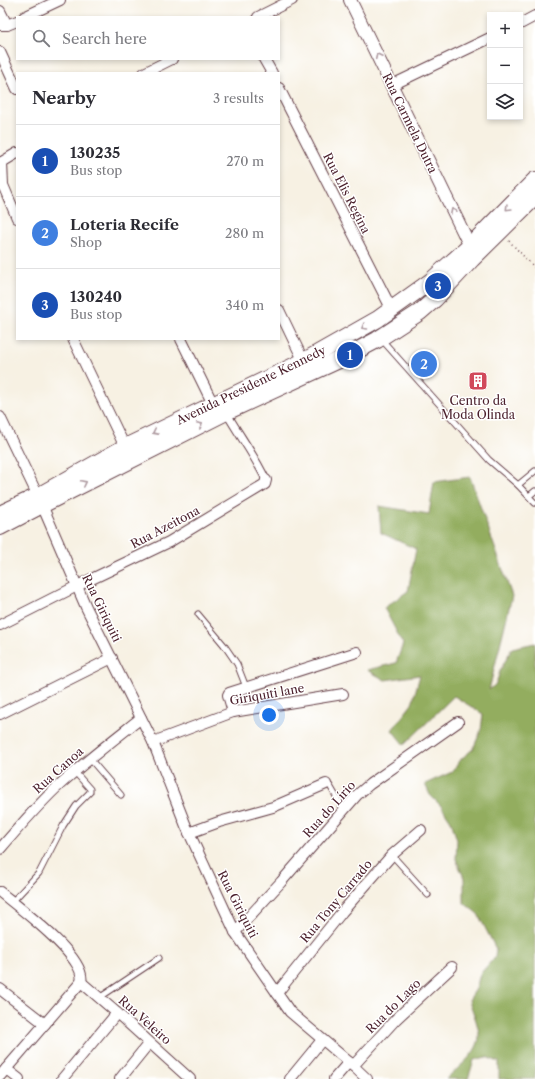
<!DOCTYPE html>
<html lang="en">
<head>
<meta charset="utf-8">
<style>
  body { margin:0; font-family:"Libre Caslon Text",serif; background:#f2f2f3; color:#2b2b33 }
  .controls { position:absolute; right:12px; top:12px; display:grid; overflow:hidden; border-radius:0px; box-shadow:0 2px 6px #0003 }
  .controls button { width:36px; height:36px; display:grid; place-items:center; padding:0; border:0; border-bottom:1px solid #e1e1e2; background:#fff; color:#2b2b33; font:20px sans-serif }
  .you { position:absolute; left:269px; top:715px; width:14px; height:14px; margin:-10px; border:3px solid #fff; border-radius:50%; background:#1a73e8; box-shadow:0 0 0 6px #1a73e833 }
  .badge { display:grid; place-items:center; width:26px; height:26px; border-radius:50%; background:#ea580c; color:#fff; font-size:13px; font-weight:700 }
  .pin { position:absolute; translate:-50% -50%; border:2px solid #fff; box-shadow:0 1px 4px #0006 }
  .list { margin:0; padding:0; list-style:none }
  h2 { display:flex; justify-content:space-between; align-items:center; height:52px; margin:0; padding:0 16px; font-size:17px }
  h2 small { font-size:13px; font-weight:400; color:#7c7c81 }
  .list li { display:grid; grid-template-columns:26px 1fr auto; gap:12px; align-items:center; box-sizing:border-box; height:72px; padding:0 16px; border-top:1px solid #e1e1e2 }
  .list b { display:block; font-size:15px; white-space:nowrap }
  .list p { margin:0; font-size:13px; white-space:nowrap; color:#7c7c81 }
  .list em { font-size:13px; font-style:normal; color:#7c7c81 }
  .icon { flex:none; width:22px; height:22px; fill:none; stroke:currentColor; stroke-width:2; stroke-linecap:round; stroke-linejoin:round }
  .map { position:relative; flex:none; width:535px; height:1079px; overflow:hidden }
  .search { position:absolute; background:#fff; box-shadow:0 2px 6px #0003; left:16px; top:16px; width:264px; height:44px; display:flex; align-items:center; gap:10px; box-sizing:border-box; padding:0 14px; border-radius:0px; color:#7c7c81; font-size:15px }
  .panel { position:absolute; background:#fff; box-shadow:0 2px 6px #0003; left:16px; top:72px; width:264px; height:268px; border-radius:0px }
  .map>svg:first-child { display:block }
  .forest { fill:#93ad5f; stroke:#6e6645 }
  .lines { fill:none; stroke-linecap:round; stroke-linejoin:round }
  .service-casing { stroke:#643e47; stroke-width:7 }
  .pedestrian-casing { stroke:#643e47; stroke-width:9 }
  .minor-casing { stroke:#643e47; stroke-width:12 }
  .tertiary-casing { stroke:#643e47; stroke-width:14 }
  .primary-casing { stroke:#643e47; stroke-width:18 }
  .path { stroke:#643e47; stroke-width:1.5; stroke-dasharray:1 3; stroke-linecap:butt }
  .service { stroke:#fff; stroke-width:5 }
  .pedestrian { stroke:#fff; stroke-width:7 }
  .minor { stroke:#fff; stroke-width:10 }
  .tertiary { stroke:#fff; stroke-width:12 }
  .primary { stroke:#fff; stroke-width:16 }
  .oneway { stroke:#ae9aa0 }
  .labels { text-anchor:middle; dominant-baseline:central; stroke-width:3; stroke-linejoin:round; paint-order:stroke }
  .street-label { font-size:12px; fill:#4a1f2b; stroke:#fff }
  .poi-label { font-size:12px; fill:#4a1f2b; stroke:#fff }
</style>
</head>
<body>
<div class="map">
<svg width="535" height="1079" viewBox="0 0 535 1079">
  <rect width="100%" height="100%" fill="#fff"/>
  <filter id="ink" filterUnits="userSpaceOnUse"><feTurbulence type="fractalNoise" baseFrequency=".025" numOctaves="2"/><feDisplacementMap in="SourceGraphic" scale="8" xChannelSelector="R" yChannelSelector="G"/><feConvolveMatrix kernelMatrix="1 2 1 2 8 2 1 2 1" color-interpolation-filters="sRGB"/></filter>
  <filter id="wash" filterUnits="userSpaceOnUse"><feTurbulence type="fractalNoise" baseFrequency=".012" numOctaves="4" result="noise"/><feDisplacementMap in="SourceGraphic" scale="16" xChannelSelector="R" yChannelSelector="G"/><feGaussianBlur stdDeviation="0.9" result="paint"/><feColorMatrix in="noise" values="0 0 0 0 0 0 0 0 0 0 0 0 0 0 0 0 0 1.4 0 .05"/><feComposite in="paint" operator="in"/></filter>
  <g filter="url(#wash)">
    <rect width="100%" height="100%" fill="#f7f1e3"/>
    <!-- forest -->
    <path class="forest" d="M470 477 512 596 489 690 496 684 500 671 512 648 535 643V1079H499V1062L486 1057 474 1060 468 1079H446C458 1067 480 1053 479 1034 478 1024 472 1010 469 1000L476 989 480 974 495 957 496 949 478 914 464 903V878L456 859 457 840 451 821 441 806 430 795 425 784 452 772 462 758 473 749 481 730 483 714 454 696 404 745 392 730 412 704 420 675 385 680 367 670 396 663 403 644 384 608 408 591 416 549 381 533 379 506 429 514 434 482Z"/>
  </g>
  <g filter="url(#ink)">
    <g class="lines">
      <!-- service casing -->
      <g class="service-casing">
        <g id="service">
          <path d="M382 340 489 460 518 485 535 503"/>
          <path d="M518 485 535 471"/>
          <path d="M529 496 535 491"/>
          <path d="M198 614 224 645 237 664 246 687"/>
          <path d="M90 759 121 795"/>
          <path d="M326 784 330 786 344 810"/>
          <path d="M392 855 428 895"/>
          <path d="M12 902 39 873 63 826 76 806 90 792V789L74 771"/>
          <path d="M99 998 159 958"/>
        </g>
      </g>
      <!-- pedestrian casing -->
      <g class="pedestrian-casing">
        <path id="pedestrian" d="M226 412C239 435 255 456 266 480"/>
      </g>
      <!-- minor casing -->
      <g class="minor-casing">
        <g id="minor">
          <path d="M0 11 7 25"/>
          <path d="M24 17 60 0"/>
          <path d="M258 17 292 0"/>
          <path d="M520 24 535 16"/>
          <path d="M0 25H7L17 21"/>
          <path d="M0 52 17 89"/>
          <path d="M264 59 272 73"/>
          <path d="M144 73 172 59"/>
          <path d="M392 85 490 38"/>
          <path d="M279 88 392 310"/>
          <path d="M2 162 3 185 17 218"/>
          <path d="M2 162 17 153"/>
          <path d="M279 310 306 366"/>
          <path d="M73 339 125 447"/>
          <path d="M181 339 213 404"/>
          <path d="M0 417 38 496"/>
          <path d="M42 505 86 607 153 742 186 826 235 932 290 1012 349 1062 367 1079"/>
          <path d="M0 625 77 586 169 542 265 484 266 480"/>
          <path d="M233 712 228 695 229 693 357 652"/>
          <path d="M0 714 112 658"/>
          <path d="M153 742 233 712 343 694"/>
          <path d="M189 833 219 822 273 807 326 784"/>
          <path d="M0 849C18 828 36 807 56 788 83 763 112 741 141 718"/>
          <path d="M0 892C18 907 88 958 81 982L0 1076"/>
          <path d="M235 932 281 882 357 795 370 784 458 722"/>
          <path d="M81 982 117 1013 190 1079"/>
          <path d="M0 989 45 1024"/>
          <path d="M277 993 342 912 392 855 421 830"/>
          <path d="M353 1066 396 1019 452 967"/>
          <path d="M6 1069 19 1079"/>
          <path d="M62 1079 117 1013"/>
          <path d="M120 1079 149 1043"/>
          <path d="M290 1079 322 1040"/>
          <path d="M334 1079 349 1062"/>
        </g>
      </g>
      <!-- tertiary casing -->
      <g class="tertiary-casing">
        <path id="tertiary" d="M350 0 470 246"/>
      </g>
      <!-- primary casing -->
      <g class="primary-casing">
        <g id="primary">
          <path d="M0 514 38 496 125 447 304 361 378 319 431 281 444 269 470 246 535 180"/>
          <path d="M0 527 42 505 226 412 341 359 377 340 420 312 435 299 472 259 535 197"/>
        </g>
      </g>
      <!-- path -->
      <path class="path" d="M509 241 535 268"/>
      <!-- service -->
      <use href="#service" class="service"/>
      <!-- pedestrian -->
      <use href="#pedestrian" class="pedestrian"/>
      <!-- minor -->
      <use href="#minor" class="minor"/>
      <!-- tertiary -->
      <use href="#tertiary" class="tertiary"/>
      <!-- primary -->
      <use href="#primary" class="primary"/>
    </g>
    <!-- one-way arrows -->
    <defs><path id="oneway-chevron" d="M-2-3.5L2.5 0L-2 3.5" fill="none" stroke-width="1.6" stroke-linecap="round" stroke-linejoin="round"/></defs>
    <g class="oneway">
      <use href="#oneway-chevron" transform="translate(378 56) rotate(-116)"/>
      <use href="#oneway-chevron" transform="translate(508 208) rotate(135)"/>
      <use href="#oneway-chevron" transform="translate(453 211) rotate(-116)"/>
      <use href="#oneway-chevron" transform="translate(364 327) rotate(149)"/>
      <use href="#oneway-chevron" transform="translate(200 425) rotate(-27)"/>
      <use href="#oneway-chevron" transform="translate(155 432) rotate(154)"/>
      <use href="#oneway-chevron" transform="translate(84 483) rotate(-27)"/>
    </g>
  </g>
  <!-- icons -->
  <defs>
    <g id="building-square" transform="scale(1)"><rect x="-9" y="-9" width="18" height="18" rx="4" fill="#d1495b" stroke="#fff"/><path d="M-4-6H4V6H1V3H-1V6H-4ZM-2.5-4.3h1.7v1.8h-1.7ZM.8-4.3h1.7v1.8H.8ZM-2.5-1h1.7V.8h-1.7ZM.8-1h1.7V.8H.8Z" fill="#fff"/></g>
  </defs>
  <g fill-rule="evenodd">
    <use href="#building-square" x="478" y="381"/>
  </g>
  <g class="labels">
    <!-- street labels -->
    <g class="street-label">
      <text transform="translate(410 123) rotate(64)">Rua Carmela Dutra</text>
      <text transform="translate(347 193) rotate(63)">Rua Elis Regina</text>
      <text transform="translate(251 385) rotate(-26)">Avenida Presidente Kennedy</text>
      <text transform="translate(165 527) rotate(-28)">Rua Azeitona</text>
      <text transform="translate(102 608) rotate(64)">Rua Giriquiti</text>
      <text transform="translate(267 694) rotate(-10)">Giriquiti lane</text>
      <text transform="translate(58 770) rotate(-42)">Rua Canoa</text>
      <text transform="translate(329 809) rotate(-48)">Rua do Lírio</text>
      <text transform="translate(336 901) rotate(-50)">Rua Tony Carrado</text>
      <text transform="translate(238 904) rotate(63)">Rua Giriquiti</text>
      <text transform="translate(393 1006) rotate(-45)">Rua do Lago</text>
      <text transform="translate(145 1020) rotate(42)">Rua Veleiro</text>
    </g>
    <!-- poi labels -->
    <g class="poi-label">
      <text x="478" y="400">Centro da<tspan x="478" dy="14">Moda Olinda</tspan></text>
    </g>
  </g>
</svg>
<div class="controls">
<button>+</button>
<button>−</button>
<button><svg class="icon" aria-label="layers" viewBox="0 0 24 24"><path d="M12 4l9 5-9 5-9-5zM3 14l9 5 9-5"/></svg></button>
</div>
<div class="you"></div>
<div class="pin badge" style="left:350px;top:355px;background:#1a4fb4">1</div>
<div class="pin badge" style="left:424px;top:364px;background:#3f7fe0">2</div>
<div class="pin badge" style="left:438px;top:286px;background:#1a4fb4">3</div>
<div class="search"><svg class="icon" aria-label="search" viewBox="0 0 24 24"><circle cx="10" cy="10" r="6"/><path d="M15 15l6 6"/></svg>Search here</div>
<section class="panel">
<h2>Nearby<small>3 results</small></h2>
<ul class="list">
<li><span class="badge" style="background:#1a4fb4">1</span><div><b>130235</b><p>Bus stop</p></div><em>270 m</em></li>
<li><span class="badge" style="background:#3f7fe0">2</span><div><b>Loteria Recife</b><p>Shop</p></div><em>280 m</em></li>
<li><span class="badge" style="background:#1a4fb4">3</span><div><b>130240</b><p>Bus stop</p></div><em>340 m</em></li>
</ul>
</section>
</div>
</body>
</html>
